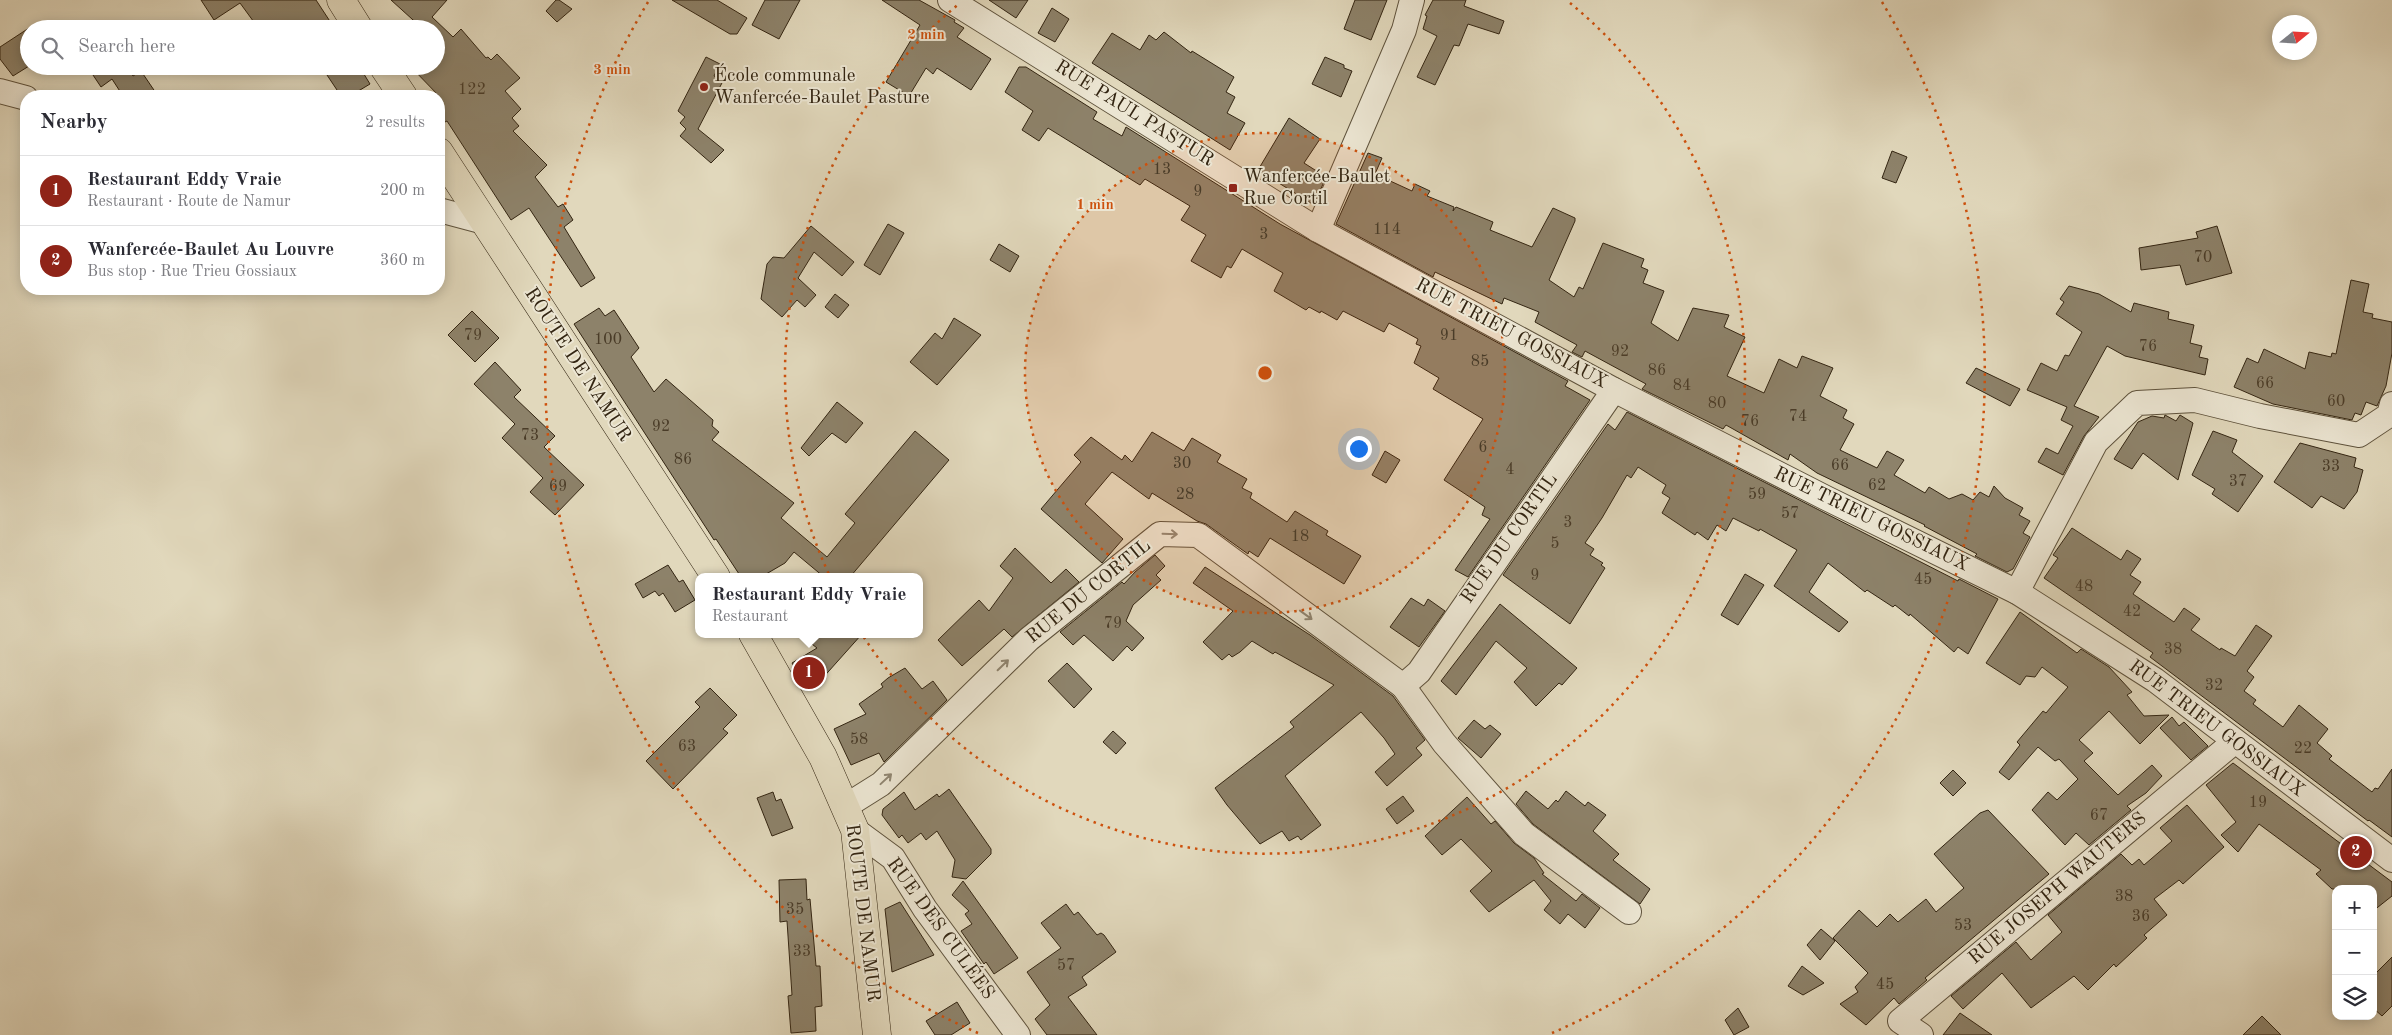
<!DOCTYPE html>
<html lang="en">
<head>
<meta charset="utf-8">
<style>
  body { margin:0; font-family:"Old Standard TT",serif; background:#f7f7f7; color:#2b2b33 }
  .controls { position:absolute; right:15px; bottom:15px; display:grid; overflow:hidden; border-radius:10px; box-shadow:0 2px 12px #0003 }
  .controls button { width:45px; height:45px; display:grid; place-items:center; padding:0; border:0; border-bottom:1px solid #e1e1e2; background:#fff; color:#2b2b33; font:25px sans-serif }
  .compass { position:absolute; left:2272px; top:15px; width:45px; height:45px; border-radius:50%; background:#fff; box-shadow:0 2px 12px #0003; rotate:72deg }
  .you { position:absolute; left:1358px; top:448px; width:18px; height:18px; margin:-12px; border:4px solid #fff; border-radius:50%; background:#1a73e8; box-shadow:0 0 0 8px #1a73e833 }
  .badge { display:grid; place-items:center; width:32px; height:32px; border-radius:50%; background:#8f2418; color:#fff; font-size:16px; font-weight:700 }
  .pin { position:absolute; translate:-50% -50%; border:2px solid #fff; box-shadow:0 1px 5px #0006 }
  .popup { position:absolute; left:695px; top:573px; width:228px; height:65px; box-sizing:border-box; display:grid; place-content:center; border-radius:10px; background:#fff; filter:drop-shadow(0 1px 4px #0005); font-size:16px; white-space:nowrap; color:#7c7c81 }
  .popup b { font-size:19px; color:#2b2b33 }
  .popup::after { content:''; position:absolute; left:50%; top:100%; margin-left:-10px; border:10px solid transparent; border-top-color:#fff }
  .list { margin:0; padding:0; list-style:none }
  h2 { display:flex; justify-content:space-between; align-items:center; height:65px; margin:0; padding:0 20px; font-size:21px }
  h2 small { font-size:16px; font-weight:400; color:#7c7c81 }
  .list li { display:grid; grid-template-columns:32px 1fr auto; gap:15px; align-items:center; box-sizing:border-box; height:70px; padding:0 20px; border-top:1px solid #e1e1e2 }
  .list b { display:block; font-size:19px; white-space:nowrap }
  .list p { margin:0; font-size:16px; white-space:nowrap; color:#7c7c81 }
  .list em { font-size:16px; font-style:normal; color:#7c7c81 }
  .icon { flex:none; width:28px; height:28px; fill:none; stroke:currentColor; stroke-width:2; stroke-linecap:round; stroke-linejoin:round }
  .map { position:relative; flex:none; width:2392px; height:1035px; overflow:hidden }
  .search { position:absolute; background:#fff; box-shadow:0 2px 12px #0003; left:20px; top:20px; width:425px; height:55px; display:flex; align-items:center; gap:12px; box-sizing:border-box; padding:0 18px; border-radius:28px; color:#7c7c81; font-size:19px }
  .panel { position:absolute; background:#fff; box-shadow:0 2px 12px #0003; left:20px; top:90px; width:425px; height:205px; border-radius:20px }
  .map>svg:first-child { display:block }
  .building { fill:#8d826a; stroke:#332512 }
  .lines { fill:none; stroke-linecap:round; stroke-linejoin:round }
  .minor-casing { stroke:#5e523c; stroke-width:26 }
  .major-casing { stroke:#332512; stroke-width:29 }
  .minor { stroke:#ece6d3; stroke-width:24 }
  .major { stroke:#e1d8bc; stroke-width:28 }
  .oneway { stroke:#908672 }
  .ring { fill:none; stroke:#cd510d; stroke-width:2.5; stroke-dasharray:2.5 5 }
  .poi-dot { fill:#8f2418; stroke:#ece6d3; stroke-width:2 }
  .labels { text-anchor:middle; dominant-baseline:central; stroke-width:4; stroke-linejoin:round; paint-order:stroke }
  .number-label { font-size:16px; fill:#4a3c28 }
  .poi-label { font-size:19px; fill:#332512; stroke:#ece6d3; text-anchor:start }
  .street-label { font-size:19px; fill:#332512; stroke:#ece6d3 }
  .centre { fill:#cd510d; stroke:#ece6d3; stroke-width:2.5 }
  .ring-label { font-size:15px; text-anchor:middle; font-weight:bold; fill:#cd510d; stroke:#ece6d3; stroke-width:4; stroke-linejoin:round; paint-order:stroke }
</style>
</head>
<body>
<div class="map">
<svg width="2392" height="1035" viewBox="0 0 2392 1035">
  <rect width="100%" height="100%" fill="#e1d8bc"/>
  <filter id="stains"><feTurbulence type="fractalNoise" baseFrequency=".004" numOctaves="4"/><feColorMatrix values="0 0 0 0 .2 0 0 0 0 .09 0 0 0 0 .02 0 0 0 .5 -.17"/></filter>
  <radialGradient id="worn" r=".72"><stop offset=".6" stop-color="#630" stop-opacity="0"/><stop offset="1" stop-color="#630" stop-opacity=".3"/></radialGradient>
  <!-- building -->
  <g class="building">
    <path d="M201 0H316L335 29H259L240 3 214 20Z"/>
    <path d="M391 0H447L432 17 453 37 461 29 486 58 488 57 491 60 497 54 520 78 505 91 521 109 512 118 519 126 513 131 547 165 535 177 558 207 563 204 573 220 564 227 595 278 581 287 529 208 511 220 447 121 445 122 439 113V96L410 66H436V29H423Z"/>
    <path d="M556 0H559L572 9 557 22 546 11Z"/>
    <path d="M672 0H717L747 18 737 34H730Z"/>
    <path d="M765 0H800L779 39 752 25Z"/>
    <path d="M882 0H919L955 20 954 22 964 28 957 37 991 59 971 90 937 68 933 74 926 68 909 96 886 82 920 25Z"/>
    <path d="M989 0H1028L1016 18Z"/>
    <path d="M1355 0H1387L1371 40 1344 29Z"/>
    <path d="M1433 0H1466L1464 6 1504 21 1499 34 1468 24 1459 46 1454 45 1435 85 1417 77 1437 36 1423 29 1427 16 1425 15Z"/>
    <path d="M1052 8 1069 19 1055 42 1038 33Z"/>
    <path d="M29 28V66L13 76 0 59V47Z"/>
    <path d="M1164 32 1191 53 1192 51 1234 77 1226 92 1235 97 1227 113 1245 123 1230 150 1092 63 1112 33 1140 50 1149 35 1156 40Z"/>
    <path d="M706 57 720 64 714 76 723 81 698 129 724 150 711 163 680 136 686 129 680 123 685 117 678 111Z"/>
    <path d="M1325 57 1344 65V68L1352 71 1341 97 1312 84Z"/>
    <path d="M87 66H132L128 69 133 76 141 71 158 96H123L112 79 101 87Z"/>
    <path d="M321 66H359L370 84 350 96H341Z"/>
    <path d="M1019 67H1026L1097 112 1093 119 1122 136 1126 127 1280 224 1568 381 1565 386 1590 400 1468 577 1455 570 1490 519 1482 515 1485 507 1444 480 1483 419 1433 389 1439 378 1414 363 1421 346 1416 344 1418 339 1389 323 1384 332 1343 311 1337 320 1321 311 1320 313 1309 307 1306 310 1274 291 1283 273 1242 249 1231 268 1227 266 1221 278 1191 261 1206 235 1181 220 1190 206 1145 179 1140 185 1048 128 1039 141 1022 130 1033 111 1005 92Z"/>
    <path d="M1289 118 1320 139 1304 163 1326 177 1314 205 1258 170Z"/>
    <path d="M1892 151 1907 157 1896 183 1882 178Z"/>
    <path d="M1368 153 1382 158 1375 174 1412 191 1415 184 1430 191 1427 196 1454 207 1453 211 1456 207 1493 222 1490 230 1532 247 1553 208 1575 218V221L1549 280 1574 297 1579 287 1583 289 1603 243 1644 259 1641 267 1648 270 1643 283 1664 291 1651 323 1678 341 1693 308 1729 315 1724 327 1745 337 1727 376 1764 393 1779 359 1797 368 1802 356 1833 368 1820 396 1847 410 1843 418 1854 424 1840 450 1877 468 1887 451 1904 460 1894 475 1925 493 1929 487 1949 499 1962 494 1973 500 1980 492 1989 497 1994 486 2005 498 2023 508 2019 515 2030 521 2023 533 2030 537 2013 569 2007 572 1975 556 1977 554 1924 526 1925 525 1817 473 1790 454 1788 460 1726 425 1723 429 1642 389 1646 384 1585 351 1582 357 1572 352 1577 345 1535 322 1539 312 1504 298 1502 304 1435 272 1433 277 1336 224Z"/>
    <path d="M888 224 904 233 880 275 864 265Z"/>
    <path d="M811 226 854 262 842 276 814 252 798 278 816 295 805 307 797 300 782 317 761 299 767 264 773 257 784 258Z"/>
    <path d="M2217 226 2232 273 2186 285 2180 265 2141 270 2139 248 2198 238 2196 232Z"/>
    <path d="M999 244 1019 256 1010 272 990 260Z"/>
    <path d="M2351 280 2369 284 2363 312 2373 314 2372 318 2392 322V353L2386 386 2377 406 2366 402 2361 415 2355 413 2352 420 2273 404 2234 387 2247 358 2258 363 2264 349 2305 369 2309 352 2331 357 2332 353 2336 354Z"/>
    <path d="M2069 286 2099 294 2131 312 2134 303 2169 312 2168 319 2194 325 2190 343 2202 346 2199 357 2208 359 2205 375 2125 356 2107 346 2074 406 2099 417 2084 436 2063 475 2038 462 2046 448 2058 454 2073 426 2061 420 2067 407 2027 390 2041 363 2057 371 2065 355 2069 356 2082 332 2056 314 2064 302 2060 299Z"/>
    <path d="M835 294 849 305 838 318 825 307Z"/>
    <path d="M599 308 605 316 614 310 639 348 631 357 654 392 666 379 713 420 712 426 719 432 712 440 794 503 781 518 827 557 855 523 845 514 915 431 949 460 850 577H824L794 552 785 563 761 577H741L716 539 714 540 574 324Z"/>
    <path d="M472 311 499 338 475 362 448 335Z"/>
    <path d="M954 318 981 335 937 385 910 362 935 333 942 339Z"/>
    <path d="M495 362 521 390 514 397 555 436 544 447 584 485 555 515 530 492 543 478 502 438 515 424 474 384Z"/>
    <path d="M1976 368 2020 389 2010 406 1966 383Z"/>
    <path d="M837 402 863 423 846 443 832 433 809 456 801 448Z"/>
    <path d="M1627 412 1958 581 1959 579 1998 599 1968 654 1958 647 1954 652 1910 614 1909 616 1895 605 1893 607 1867 590 1865 592 1828 563 1809 592 1848 622 1839 632 1774 586 1797 550 1760 529 1759 531 1733 518 1726 531 1717 525 1708 540 1697 532 1695 535 1662 513 1670 498 1662 493 1666 485 1638 467 1631 478 1627 475 1602 518 1585 543 1594 549 1590 555 1603 563 1601 565 1605 568 1570 624 1503 575 1608 424 1615 430Z"/>
    <path d="M2165 415 2176 421 2180 415 2193 423 2178 480 2143 453 2132 469 2114 459 2138 422 2152 416 2164 418Z"/>
    <path d="M2213 431 2237 440 2232 452 2263 476 2238 512 2212 494 2215 489 2192 475Z"/>
    <path d="M1152 432 1184 451 1192 438 1221 455 1217 462 1247 479 1242 488 1252 493 1250 498 1287 522 1295 511 1328 531 1326 535 1361 556 1344 584 1270 538 1258 557 1249 551 1248 554 1206 524 1197 521 1152 493 1149 499 1112 472 1085 504 1123 539 1102 563 1041 509 1081 462 1074 455 1091 437 1122 460 1125 455 1132 462Z"/>
    <path d="M2300 443 2356 458 2354 467 2363 470 2357 492 2344 509 2321 496 2312 508 2274 482Z"/>
    <path d="M1385 451 1400 460 1386 483 1372 475Z"/>
    <path d="M2072 528 2121 560 2127 550 2141 559 2130 575 2141 582 2133 594 2174 622 2184 608 2200 619 2191 630 2220 650 2221 648 2235 656 2256 625 2272 636 2247 671 2254 677 2244 691 2256 700 2253 704 2283 727 2299 705 2328 729 2317 743 2332 756 2329 759 2372 792 2375 788 2378 789 2392 769V837L2369 820 2368 821 2150 657 2153 653 2044 578 2058 558 2053 555Z"/>
    <path d="M1015 548 1051 583 1066 569 1079 582 1012 637 1004 629 962 666 938 640 979 600 989 611 1013 578 1000 566Z"/>
    <path d="M1155 555 1165 566 1156 575 1161 580 1133 605 1126 621 1144 638 1132 651 1127 646 1113 661 1084 635 1073 645 1060 632 1122 582 1124 584 1135 572Z"/>
    <path d="M668 565 679 582 683 580 695 600 675 612 663 593 659 596 655 591 643 598 635 584Z"/>
    <path d="M1205 567 1310 635 1393 696 1425 740 1416 748 1422 755 1387 786 1375 772 1395 754 1384 738 1361 712 1285 776 1321 825 1301 840 1298 836 1289 841 1282 831 1260 844 1227 805 1215 788 1294 727 1290 722 1334 685 1275 652 1273 654 1252 641 1240 652 1232 657 1229 654 1222 660 1203 642 1233 611 1193 583Z"/>
    <path d="M1745 574 1764 585 1738 625 1721 615Z"/>
    <path d="M1411 598 1424 606 1428 599 1445 611 1419 647 1390 627Z"/>
    <path d="M1500 604 1577 668 1562 685 1559 683 1536 706 1514 682 1527 668 1496 641 1456 695 1441 681Z"/>
    <path d="M2020 612 2077 653 2081 649 2109 667 2132 692 2127 695 2144 716 2169 715 2140 744 2109 711 2079 740 2093 753 2084 761 2118 795 2152 765 2162 776 2146 793 2127 806 2131 810 2089 845 2076 833 2065 845 2032 810 2048 792 2057 800 2078 779 2059 759 2055 761 2038 747 2009 780 1999 772 2020 745 2017 742 2043 711 2046 713 2068 687 2042 667 2035 677 2026 676 2020 685 1986 663Z"/>
    <path d="M799 634H862L820 681 808 689 792 663 817 648Z"/>
    <path d="M1067 663 1092 689 1074 708 1048 681Z"/>
    <path d="M905 668 922 689 933 681 947 700 884 762 879 753 851 765 834 729 866 714 859 704 883 687 881 684 888 678Z"/>
    <path d="M710 688 737 715 723 729 728 733 673 789 646 761 700 707 695 702Z"/>
    <path d="M2172 717 2179 726 2184 722 2208 746 2191 760 2160 728Z"/>
    <path d="M1474 720 1485 729 1490 725 1501 734 1481 758 1458 738Z"/>
    <path d="M1113 731 1126 743 1116 754 1103 742Z"/>
    <path d="M2233 763 2392 882V896L2373 911V889H2332L2316 874 2321 870 2259 824 2238 852 2221 835 2236 822 2206 785Z"/>
    <path d="M1953 770 1966 783 1953 796 1940 783Z"/>
    <path d="M949 789 991 849V854L966 879 952 877 955 860 937 831 926 840 921 833 908 843 902 835 899 838 882 815 883 809 904 792 915 810 937 794 939 797Z"/>
    <path d="M1526 791 1548 809 1556 800 1558 802 1566 791 1585 806 1588 802 1606 815 1593 831 1619 854 1613 860 1650 889 1640 904 1533 824 1516 804Z"/>
    <path d="M773 792 776 801 781 799 793 828 772 836 757 798Z"/>
    <path d="M1403 796 1414 811 1397 824 1386 809Z"/>
    <path d="M1467 797 1491 824 1495 821 1514 843 1534 858 1544 873 1542 874 1576 901 1582 894 1600 908 1585 928 1568 914 1560 924 1544 910 1551 901 1534 880 1489 912 1470 891 1492 871 1461 839 1442 855 1425 836Z"/>
    <path d="M2187 805 2224 847 2183 884 2179 880 2154 899 2167 915 2144 935 2147 938 2116 967 2114 964 2088 990 2074 976 2031 1008 2002 973 1963 1009 1951 996 2016 942 2031 960 2062 932 2048 915 2121 854 2132 865 2139 859 2144 865 2172 841 2160 828Z"/>
    <path d="M1988 810 2049 874 1925 978 1927 980 1899 1004 1894 998 1866 1025 1840 1004 1858 992 1855 987 1868 973 1833 938 1859 910 1877 927 1890 914 1898 922 1926 899 1936 912 1964 888 1934 854 1980 813Z"/>
    <path d="M806 879 807 900 810 899 816 966H820L822 1006 815 1007 816 1031 791 1033 788 996 792 995 787 921 780 922 779 880Z"/>
    <path d="M963 881 1018 958 994 974 986 962 984 964 961 931 972 924 965 914 969 911 952 895Z"/>
    <path d="M900 902 934 955 892 972 885 909Z"/>
    <path d="M1066 904 1074 915 1078 912 1097 935 1101 933 1104 935 1116 952 1082 977 1087 985 1068 997 1097 1035H1047L1035 1019 1050 1005 1027 972 1061 948 1041 923Z"/>
    <path d="M1821 929 1835 941 1820 960 1807 945Z"/>
    <path d="M2392 957V1006L2382 1016 2373 1008V976Z"/>
    <path d="M1802 966 1824 983 1803 995 1788 986Z"/>
    <path d="M957 1002 970 1023 951 1035H935L926 1021Z"/>
    <path d="M1738 1008 1749 1027 1734 1035 1725 1020Z"/>
    <path d="M1960 1013 1992 1035H1943Z"/>
    <path d="M2262 1016 2281 1035H2243Z"/>
  </g>
  <g class="lines">
    <!-- minor casing -->
    <g class="minor-casing">
      <g id="minor">
        <path d="M950 0 1318 230 1614 390 1826 498 2017 592 2155 680 2392 860"/>
        <path d="M0 91 26 98"/>
        <path d="M439 210 484 222"/>
        <path d="M1318 230 1404 30 1412 0"/>
        <path d="M2017 592 2096 442 2137 403 2195 400 2260 416 2359 435 2389 415 2392 404"/>
        <path d="M1403 686 1444 743 1524 834 1629 912"/>
        <path d="M846 806 881 784 1029 639 1160 534 1198 535 1403 686 1419 672 1614 390"/>
        <path d="M855 830 893 858 925 909 1018 1035"/>
        <path d="M1921 1035 1900 1021 2234 742"/>
      </g>
    </g>
    <!-- major casing -->
    <g class="major-casing">
      <g id="major">
        <path d="M341 0 359 29"/>
        <path d="M383 66 403 96"/>
        <path d="M439 152 716 577"/>
        <path d="M753 634 823 757 855 830 877 1035"/>
      </g>
    </g>
    <!-- minor -->
    <use href="#minor" class="minor"/>
    <!-- major -->
    <use href="#major" class="major"/>
  </g>
  <!-- one-way arrows -->
  <defs><path id="oneway-shaft" d="M-6 0H5M1.5-3L5.5 0L1.5 3" fill="none" stroke-width="1.6" stroke-linecap="round" stroke-linejoin="round" transform="scale(1.25)"/></defs>
  <g class="oneway">
    <use href="#oneway-shaft" transform="translate(1170 534) rotate(2)"/>
    <use href="#oneway-shaft" transform="translate(1306 615) rotate(36)"/>
    <use href="#oneway-shaft" transform="translate(1003 665) rotate(-44)"/>
    <use href="#oneway-shaft" transform="translate(886 779) rotate(-43)"/>
  </g>
  <!-- distance rings -->
  <circle cx="1265" cy="373" r="240" fill="#cd510d" fill-opacity=".12"/>
  <g class="ring">
    <circle cx="1265" cy="373" r="240"/>
    <path d="M1570 3A480 480 0 1 1 960 3"/>
    <path d="M978 1033A720 720 0 0 1 648 2M1882 2A720 720 0 0 1 1552 1033"/>
  </g>
  <!-- markers -->
  <g class="poi-dot">
    <circle cx="704" cy="87" r="5"/>
    <rect x="1228" y="183" width="10" height="10" rx="2.5"/>
  </g>
  <g class="labels">
    <!-- number labels -->
    <g class="number-label">
      <text x="472" y="90">122</text>
      <text x="1162" y="170">13</text>
      <text x="1198" y="192">9</text>
      <text x="1387" y="230">114</text>
      <text x="1264" y="235">3</text>
      <text x="2203" y="258">70</text>
      <text x="473" y="336">79</text>
      <text x="1449" y="336">91</text>
      <text x="608" y="340">100</text>
      <text x="2148" y="347">76</text>
      <text x="1620" y="352">92</text>
      <text x="1480" y="362">85</text>
      <text x="1657" y="371">86</text>
      <text x="2265" y="384">66</text>
      <text x="1682" y="386">84</text>
      <text x="2336" y="402">60</text>
      <text x="1717" y="404">80</text>
      <text x="1798" y="417">74</text>
      <text x="1750" y="422">76</text>
      <text x="661" y="427">92</text>
      <text x="530" y="436">73</text>
      <text x="1483" y="448">6</text>
      <text x="683" y="460">86</text>
      <text x="1182" y="464">30</text>
      <text x="1840" y="466">66</text>
      <text x="2331" y="467">33</text>
      <text x="1510" y="470">4</text>
      <text x="2238" y="482">37</text>
      <text x="1877" y="486">62</text>
      <text x="558" y="487">69</text>
      <text x="1185" y="495">28</text>
      <text x="1757" y="495">59</text>
      <text x="1790" y="514">57</text>
      <text x="1568" y="523">3</text>
      <text x="1300" y="537">18</text>
      <text x="1555" y="544">5</text>
      <text x="1535" y="576">9</text>
      <text x="1923" y="580">45</text>
      <text x="2084" y="587">48</text>
      <text x="2132" y="612">42</text>
      <text x="1113" y="624">79</text>
      <text x="2173" y="650">38</text>
      <text x="2214" y="686">32</text>
      <text x="859" y="740">58</text>
      <text x="687" y="747">63</text>
      <text x="2303" y="749">22</text>
      <text x="2258" y="803">19</text>
      <text x="2099" y="816">67</text>
      <text x="2124" y="897">38</text>
      <text x="795" y="910">35</text>
      <text x="2141" y="917">36</text>
      <text x="1963" y="926">53</text>
      <text x="802" y="952">33</text>
      <text x="1066" y="966">57</text>
      <text x="1885" y="985">45</text>
    </g>
    <!-- poi labels -->
    <g class="poi-label">
      <text x="714" y="76">École communale<tspan x="714" dy="22">Wanfercée-Baulet Pasture</tspan></text>
      <text x="1243" y="177">Wanfercée-Baulet<tspan x="1243" dy="22">Rue Cortil</tspan></text>
    </g>
    <!-- street labels -->
    <g class="street-label">
      <text transform="translate(1134 114) rotate(32)">RUE PAUL PASTUR</text>
      <text transform="translate(1511 334) rotate(28)">RUE TRIEU GOSSIAUX</text>
      <text transform="translate(577 365) rotate(57)">ROUTE DE NAMUR</text>
      <text transform="translate(1871 520) rotate(26)">RUE TRIEU GOSSIAUX</text>
      <text transform="translate(1510 539) rotate(-55)">RUE DU CORTIL</text>
      <text transform="translate(1089 592) rotate(-39)">RUE DU CORTIL</text>
      <text transform="translate(2216 729) rotate(37)">RUE TRIEU GOSSIAUX</text>
      <text transform="translate(2058 889) rotate(-40)">RUE JOSEPH WAUTERS</text>
      <text transform="translate(862 913) rotate(83)">ROUTE DE NAMUR</text>
      <text transform="translate(940 929) rotate(54)">RUE DES CULÉES</text>
    </g>
  </g>
  <circle cx="1265" cy="373" r="8" class="centre"/>
  <g class="ring-label">
    <text x="926" y="39">2 min</text>
    <text x="612" y="74">3 min</text>
    <text x="1095" y="209">1 min</text>
  </g>
  <rect width="100%" height="100%" filter="url(#stains)"/>
  <rect width="100%" height="100%" fill="url(#worn)"/>
</svg>
<div class="controls">
<button>+</button>
<button>−</button>
<button><svg class="icon" aria-label="layers" viewBox="0 0 24 24"><path d="M12 4l9 5-9 5-9-5zM3 14l9 5 9-5"/></svg></button>
</div>
<svg class="compass" viewBox="-18 -18 36 36"><path d="M0-13l5 13h-10z" fill="#e53935"/><path d="M0 13l5-13h-10z" fill="#7c7c81"/></svg>
<div class="you"></div>
<div class="pin badge" style="left:809px;top:673px">1</div>
<div class="popup"><b>Restaurant Eddy Vraie</b>Restaurant</div>
<div class="pin badge" style="left:2356px;top:852px">2</div>
<div class="search"><svg class="icon" aria-label="search" viewBox="0 0 24 24"><circle cx="10" cy="10" r="6"/><path d="M15 15l6 6"/></svg>Search here</div>
<section class="panel">
<h2>Nearby<small>2 results</small></h2>
<ul class="list">
<li><span class="badge">1</span><div><b>Restaurant Eddy Vraie</b><p>Restaurant · Route de Namur</p></div><em>200 m</em></li>
<li><span class="badge">2</span><div><b>Wanfercée-Baulet Au Louvre</b><p>Bus stop · Rue Trieu Gossiaux</p></div><em>360 m</em></li>
</ul>
</section>
</div>
</body>
</html>
